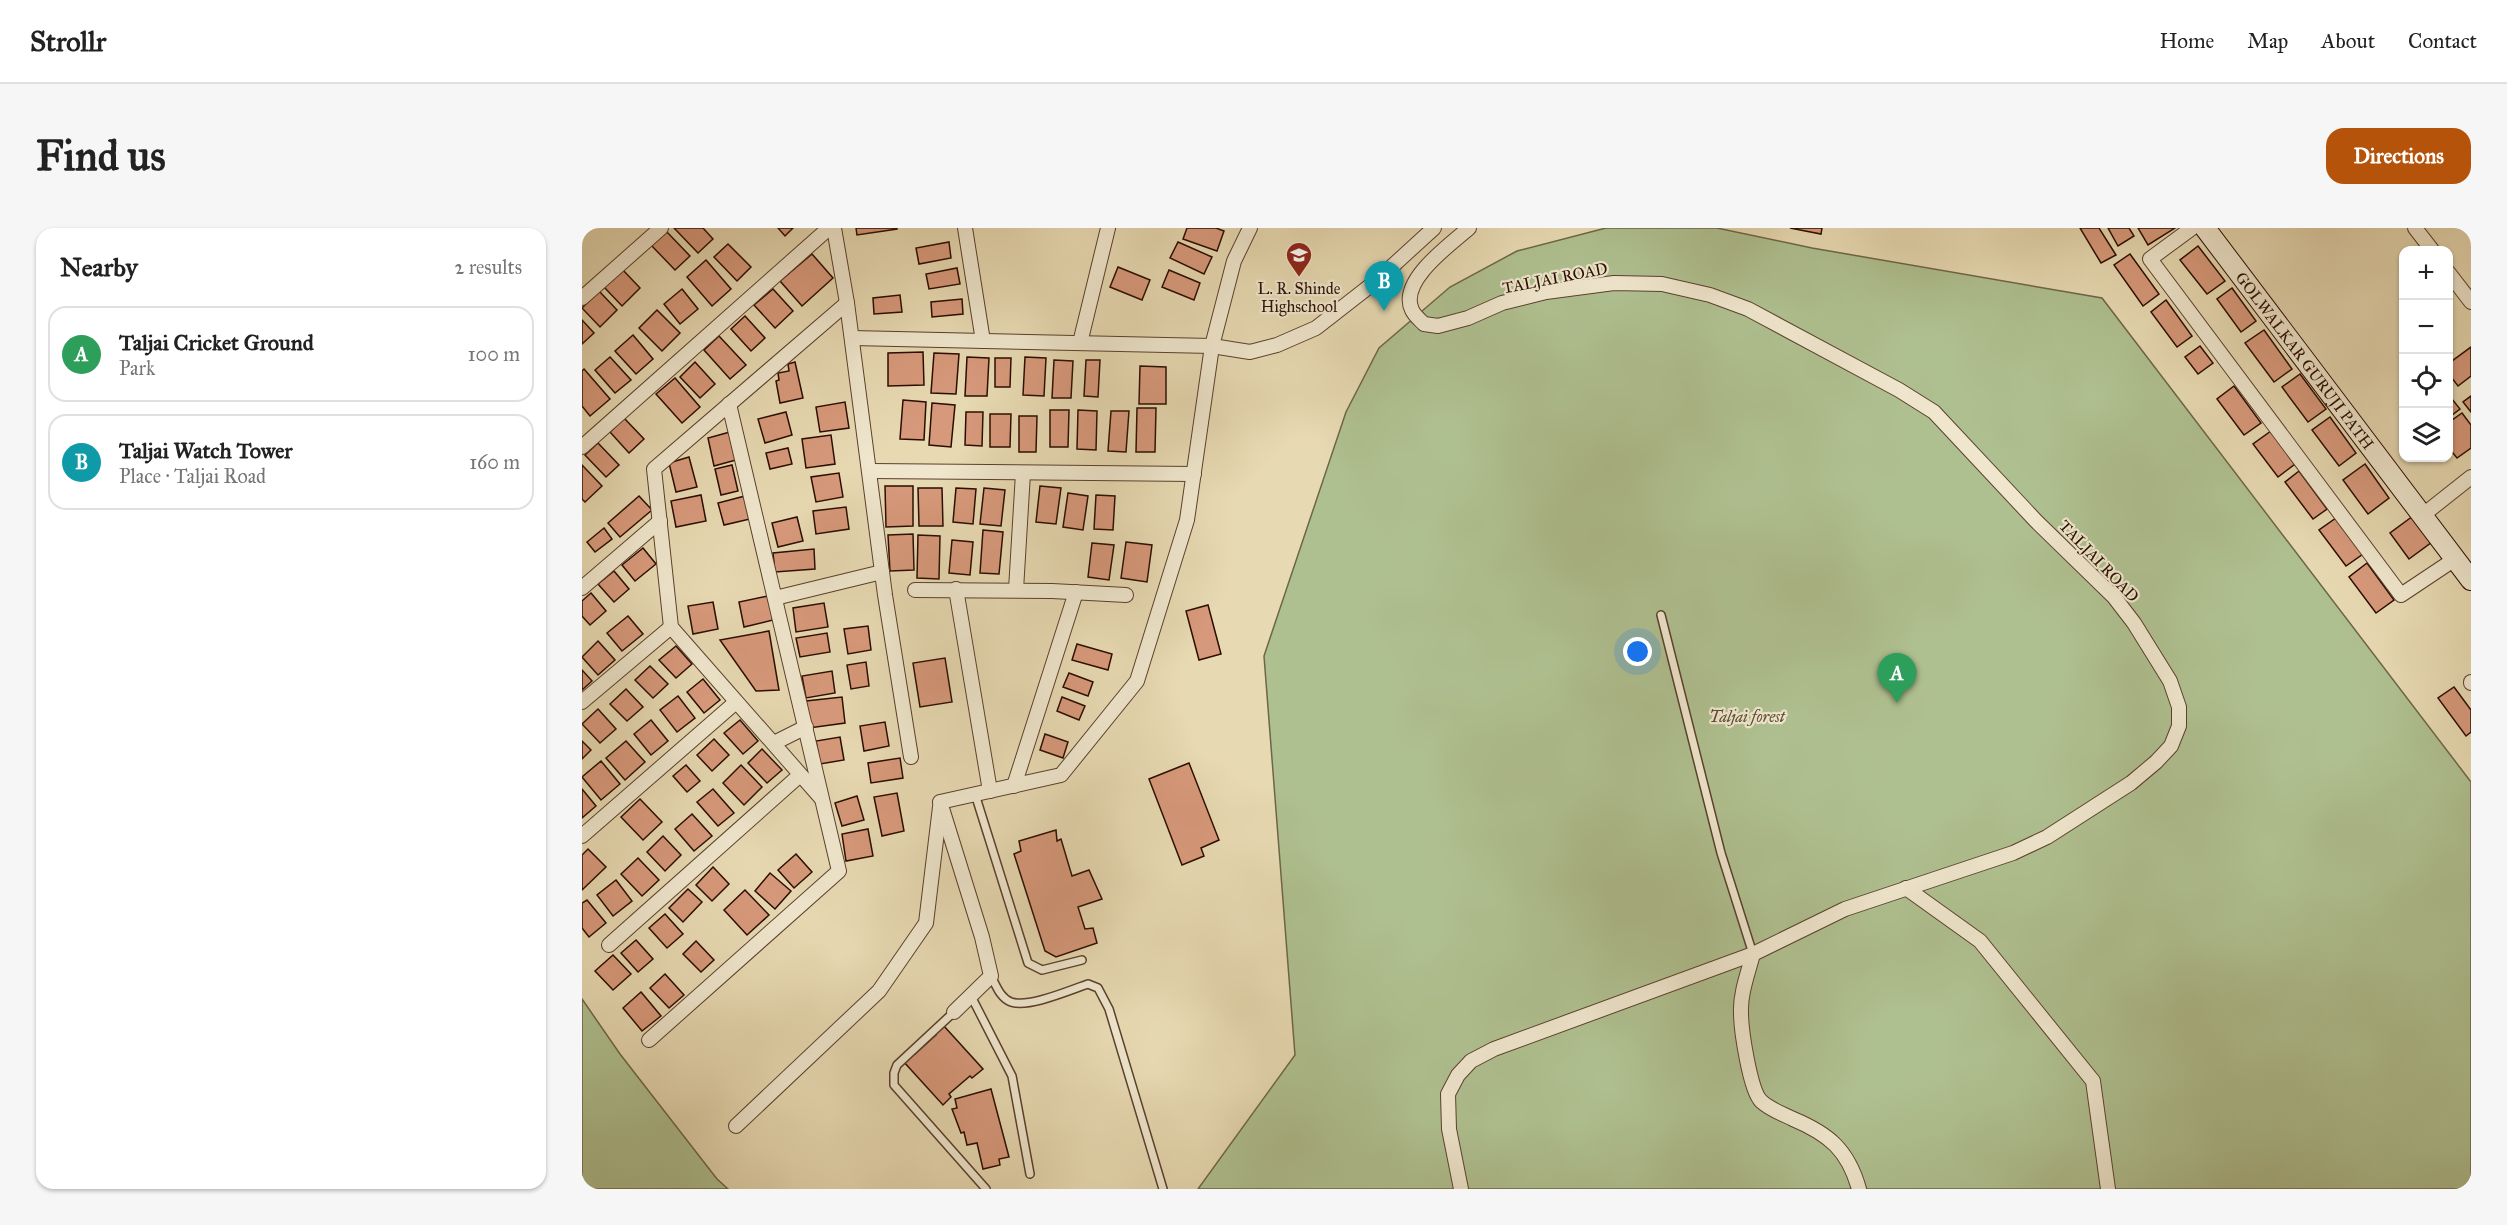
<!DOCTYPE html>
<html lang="en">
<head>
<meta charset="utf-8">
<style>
  body { margin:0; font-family:"IM FELL Great Primer",serif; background:#f6f6f6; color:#222 }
  .controls { position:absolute; right:18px; top:18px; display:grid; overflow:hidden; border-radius:12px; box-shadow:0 2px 4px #0004 }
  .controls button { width:54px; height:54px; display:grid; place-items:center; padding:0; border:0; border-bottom:2px solid #e0e0e0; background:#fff; color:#222; font:30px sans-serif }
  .you { position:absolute; left:1056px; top:424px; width:21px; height:21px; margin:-15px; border:4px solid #fff; border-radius:50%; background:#1a73e8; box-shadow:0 0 0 9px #1a73e833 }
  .badge { display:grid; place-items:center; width:39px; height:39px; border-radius:50%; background:#b45309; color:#fff; font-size:20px; font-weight:700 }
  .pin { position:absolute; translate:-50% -50px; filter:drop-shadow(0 2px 3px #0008) }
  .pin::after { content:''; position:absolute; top:32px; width:21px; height:18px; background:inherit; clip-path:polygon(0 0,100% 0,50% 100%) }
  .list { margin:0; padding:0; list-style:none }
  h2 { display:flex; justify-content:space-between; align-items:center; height:78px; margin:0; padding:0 24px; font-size:26px }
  h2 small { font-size:20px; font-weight:400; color:#767676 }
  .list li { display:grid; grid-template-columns:39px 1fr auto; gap:18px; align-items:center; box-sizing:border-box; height:96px; margin:0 12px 12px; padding:0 12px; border:2px solid #e0e0e0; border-radius:18px }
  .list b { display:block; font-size:22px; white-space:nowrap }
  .list p { margin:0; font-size:20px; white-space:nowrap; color:#767676 }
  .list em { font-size:20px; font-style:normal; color:#767676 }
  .icon { flex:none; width:33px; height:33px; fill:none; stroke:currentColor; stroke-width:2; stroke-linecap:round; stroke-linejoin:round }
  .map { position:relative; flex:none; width:1889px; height:961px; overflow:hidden; border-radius:18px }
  header { display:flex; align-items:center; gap:36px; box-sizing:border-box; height:84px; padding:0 30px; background:#fff; border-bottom:2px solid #e0e0e0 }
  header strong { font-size:28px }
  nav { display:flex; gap:33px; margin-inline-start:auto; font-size:21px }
  .intro { display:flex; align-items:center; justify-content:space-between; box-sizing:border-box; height:144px; padding:0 36px }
  h1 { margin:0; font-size:42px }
  .button { padding:15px 27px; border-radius:18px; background:#b45309; color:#fff; font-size:21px; font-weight:700 }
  main { display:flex; gap:36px; padding:0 36px }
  aside { flex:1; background:#fff; border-radius:18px; box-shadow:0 2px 4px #0004 }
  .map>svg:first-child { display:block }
  .green { fill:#afc090; stroke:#6d6648; stroke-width:1.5 }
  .building { fill:#d7997b; stroke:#2b0d00; stroke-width:1.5 }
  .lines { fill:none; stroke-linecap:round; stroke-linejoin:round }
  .lane-casing { stroke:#5a402c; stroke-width:10 }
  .street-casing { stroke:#5a402c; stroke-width:16 }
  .secondary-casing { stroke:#2b0d00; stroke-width:22 }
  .lane { stroke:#efe6cd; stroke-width:7 }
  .street { stroke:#efe6cd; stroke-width:14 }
  .secondary { stroke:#efe6cd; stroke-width:20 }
  .labels { text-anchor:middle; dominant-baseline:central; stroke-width:4.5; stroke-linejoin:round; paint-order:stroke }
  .street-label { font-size:16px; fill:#2b0d00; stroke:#efe6cd }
  .poi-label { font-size:16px; fill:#2b0d00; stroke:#efe6cd }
  .park-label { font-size:16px; font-style:italic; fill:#594c32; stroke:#efe6cd }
</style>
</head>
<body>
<header>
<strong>Strollr</strong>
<nav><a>Home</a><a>Map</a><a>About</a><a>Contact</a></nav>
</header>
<div class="intro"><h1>Find us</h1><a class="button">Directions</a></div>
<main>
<aside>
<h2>Nearby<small>2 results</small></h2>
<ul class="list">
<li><span class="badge" style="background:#2e9e5b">A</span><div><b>Taljai Cricket Ground</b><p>Park</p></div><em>100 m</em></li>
<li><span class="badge" style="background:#0f9aa8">B</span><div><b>Taljai Watch Tower</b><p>Place · Taljai Road</p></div><em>160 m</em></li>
</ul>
</aside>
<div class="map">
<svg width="1889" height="961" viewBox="0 0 1889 961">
  <rect width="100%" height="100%" fill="#e7d9b2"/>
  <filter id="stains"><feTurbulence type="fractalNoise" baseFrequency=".00333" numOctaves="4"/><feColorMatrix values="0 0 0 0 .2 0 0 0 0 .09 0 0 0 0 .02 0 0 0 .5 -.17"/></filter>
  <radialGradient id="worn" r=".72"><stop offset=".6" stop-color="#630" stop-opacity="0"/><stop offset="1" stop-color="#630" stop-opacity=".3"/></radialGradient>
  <!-- green -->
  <g class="green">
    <path d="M1024 0H1135L1230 20 1520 70 1889 554V961H616L713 827 682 428 764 184 797 120 868 59 935 23Z"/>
    <path d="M0 771 38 826 135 951 146 961H0Z"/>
  </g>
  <!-- building -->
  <g class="building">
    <path d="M92 0H121L131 11 116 25Z"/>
    <path d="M196 0H211L203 8Z"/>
    <path d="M274 0H315V1L275 7Z"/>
    <path d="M605 0H634L642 3 635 23 601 11Z"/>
    <path d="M1208 0H1240L1239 6Z"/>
    <path d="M1498 0H1517L1534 27 1519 35Z"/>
    <path d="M1526 0H1547L1552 8 1536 18Z"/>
    <path d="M1556 0H1593L1566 17Z"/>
    <path d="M84 3 108 28 93 42 69 17Z"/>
    <path d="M367 14 369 30 337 36 334 20Z"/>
    <path d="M596 14 630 29 622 46 588 30Z"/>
    <path d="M146 16 169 39 155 53 132 29Z"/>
    <path d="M1616 18 1643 53 1625 66 1598 32Z"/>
    <path d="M230 26 251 50 220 78 198 53Z"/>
    <path d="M1548 26 1577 66 1561 78 1532 37Z"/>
    <path d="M124 32 149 61 130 78 105 49Z"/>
    <path d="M536 39 568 52 560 72 528 59Z"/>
    <path d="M375 40 378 56 347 61 344 46Z"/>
    <path d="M40 41 58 60 40 78 22 59Z"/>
    <path d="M587 42 618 55 612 72 580 59Z"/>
    <path d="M1650 60 1674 93 1659 104 1635 71Z"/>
    <path d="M100 61 116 81 98 96 82 76Z"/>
    <path d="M191 61 211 83 193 100 172 77Z"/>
    <path d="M17 63 35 82 18 99 0 80Z"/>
    <path d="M318 67 320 84 292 86 291 70Z"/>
    <path d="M380 71 381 86 350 89 349 74Z"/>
    <path d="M1584 72 1610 108 1595 119 1569 84Z"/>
    <path d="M75 82 98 105 80 123 57 100Z"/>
    <path d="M163 88 183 110 169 123 149 101Z"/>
    <path d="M0 92 12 105 0 116Z"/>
    <path d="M1682 102 1710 141 1692 154 1663 115Z"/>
    <path d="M51 107 71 131 54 146 33 123Z"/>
    <path d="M137 108 164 137 148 151 122 122Z"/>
    <path d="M1618 118 1631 135 1616 146 1603 129Z"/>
    <path d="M1889 119V148L1876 158 1866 145V136Z"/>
    <path d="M341 124 342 157 306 158V125Z"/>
    <path d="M352 125 377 126 374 166 349 165Z"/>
    <path d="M28 129 49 152 33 165 13 142Z"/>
    <path d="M385 129 407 130 405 168H383Z"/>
    <path d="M443 129 464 130 462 168 441 167Z"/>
    <path d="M413 130H429L428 159H413Z"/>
    <path d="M472 132 491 133 489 170H470Z"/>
    <path d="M504 132H518L516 169 502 168Z"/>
    <path d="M113 134 133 156 118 170 98 149Z"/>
    <path d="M213 134 221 170 198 175 194 153 197 152 196 145 207 143 206 136Z"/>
    <path d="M558 138 584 139V176H557Z"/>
    <path d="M2 141 28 171 8 188 0 178V143Z"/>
    <path d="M1718 146 1744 181 1726 194 1700 159Z"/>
    <path d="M93 150 118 179 100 195 74 166Z"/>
    <path d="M1652 158 1679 195 1662 207 1635 171Z"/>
    <path d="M1866 166 1878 181 1866 190Z"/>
    <path d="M1889 168V184L1881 174Z"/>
    <path d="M321 172 344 174 342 212 318 211Z"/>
    <path d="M263 174 267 200 238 204 234 179Z"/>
    <path d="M350 175 373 177 369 219 347 217Z"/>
    <path d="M555 180H574L573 224H554Z"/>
    <path d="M468 182H487L486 219H468Z"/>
    <path d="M496 182 515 183 514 222 495 221Z"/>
    <path d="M529 183H547L544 224 526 223Z"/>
    <path d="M204 184 210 207 183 215 176 191Z"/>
    <path d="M384 184H401L400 218 383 217Z"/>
    <path d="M1880 185 1889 197V220L1875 230 1866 219V195Z"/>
    <path d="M408 186H429L428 219H408Z"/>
    <path d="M437 188H455L454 224H437Z"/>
    <path d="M1748 189 1774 225 1757 238 1730 202Z"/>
    <path d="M42 190 62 211 47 225 28 204Z"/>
    <path d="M1689 203 1713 236 1696 249 1671 216Z"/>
    <path d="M148 204 154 232 132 238 126 210Z"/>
    <path d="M249 207 253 236 224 240 220 211Z"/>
    <path d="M16 215 37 237 24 249 3 227Z"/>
    <path d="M206 220 210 236 188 241 184 225Z"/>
    <path d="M107 229 115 259 94 264 87 235Z"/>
    <path d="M1783 236 1807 270 1786 286 1761 252Z"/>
    <path d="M0 237 20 258 3 274 0 271Z"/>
    <path d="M150 237 156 263 139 267 133 241Z"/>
    <path d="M1717 243 1745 281 1731 291 1703 254Z"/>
    <path d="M257 245 261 269 234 274 229 249Z"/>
    <path d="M303 258H331V298L304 299Z"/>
    <path d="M458 258 479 260 474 296 454 294Z"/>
    <path d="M336 260H360L361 298H337Z"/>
    <path d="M374 260 394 261 391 296 371 294Z"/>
    <path d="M402 260 423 262 419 298 398 296Z"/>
    <path d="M486 265 506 268 501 302 481 299Z"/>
    <path d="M119 267 124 293 94 299 89 273Z"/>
    <path d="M514 267 533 268 531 302 512 301Z"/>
    <path d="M57 268 70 282 38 309 26 295Z"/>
    <path d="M163 268 168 291 142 297 136 275Z"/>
    <path d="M264 279 267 301 234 306 231 283Z"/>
    <path d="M1831 288 1850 314 1827 331 1808 305Z"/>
    <path d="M215 289 221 313 196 319 190 295Z"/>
    <path d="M1754 290 1781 326 1764 338 1737 302Z"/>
    <path d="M22 300 30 311 13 324 5 314Z"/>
    <path d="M401 302 421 304 417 346 398 345Z"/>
    <path d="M331 306 332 342 308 343 306 307Z"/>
    <path d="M336 307 358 308 357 351 335 350Z"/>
    <path d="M370 312 391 314 388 347 367 345Z"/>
    <path d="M544 314 570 317 565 354 539 350Z"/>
    <path d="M510 315 532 317 527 352 506 349Z"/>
    <path d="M61 320 74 336 53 353 40 337Z"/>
    <path d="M232 321 233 341 193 344 191 325Z"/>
    <path d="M1785 335 1812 372 1794 385 1767 349Z"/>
    <path d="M32 343 47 361 32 374 16 356Z"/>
    <path d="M9 365 24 383 8 397 0 388V373Z"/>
    <path d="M186 368 191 392 162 399 157 374Z"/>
    <path d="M131 374 136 401 111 406 106 378Z"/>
    <path d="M242 375 246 399 214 404 211 380Z"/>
    <path d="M626 377 639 426 617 432 604 383Z"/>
    <path d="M46 388 61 406 40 423 25 405Z"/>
    <path d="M286 398 289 422 266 426 262 401Z"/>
    <path d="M187 403 197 462 174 463 138 412Z"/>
    <path d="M245 405 248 424 218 429 214 410Z"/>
    <path d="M16 413 33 432 16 447 0 429Z"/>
    <path d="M495 416 530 426 526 442 490 432Z"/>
    <path d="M94 418 110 436 94 450 77 432Z"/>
    <path d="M363 430 370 474 338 479 331 435Z"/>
    <path d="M284 434 287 458 269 461 265 437Z"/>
    <path d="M68 438 86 456 71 470 53 452Z"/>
    <path d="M0 442 10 453 0 462Z"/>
    <path d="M250 443 253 465 224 470 220 448Z"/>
    <path d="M487 445 511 454 506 468 481 459Z"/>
    <path d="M121 451 138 472 122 485 105 464Z"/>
    <path d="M1872 459 1889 482V504L1884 508 1856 470Z"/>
    <path d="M44 461 61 479 45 493 28 476Z"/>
    <path d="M96 468 113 490 95 504 78 482Z"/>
    <path d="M260 469 263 495 227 500 224 473Z"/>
    <path d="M480 469 503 478 497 492 475 483Z"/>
    <path d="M16 481 34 501 18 515 0 496Z"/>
    <path d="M69 492 86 513 69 527 52 506Z"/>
    <path d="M158 492 176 513 161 526 142 505Z"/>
    <path d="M303 494 307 518 282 523 278 498Z"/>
    <path d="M463 506 486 514 481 530 458 522Z"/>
    <path d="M258 509 262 532 238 536 234 513Z"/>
    <path d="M132 511 147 527 130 543 115 527Z"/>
    <path d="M0 513 9 522 0 531Z"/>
    <path d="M44 513 63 534 43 552 24 530Z"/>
    <path d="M180 521 200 542 185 555 166 535Z"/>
    <path d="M318 530 321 550 289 555 286 535Z"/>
    <path d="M19 533 38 556 19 572 0 549Z"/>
    <path d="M607 535 637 612 619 620 622 628 600 637 567 551Z"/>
    <path d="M104 537 118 553 105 564 91 548Z"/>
    <path d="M159 537 180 559 162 577 141 555Z"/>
    <path d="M0 561 14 578 0 590Z"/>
    <path d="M131 561 152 585 136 598 115 574Z"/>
    <path d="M315 565 322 603 300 608 292 569Z"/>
    <path d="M275 568 282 592 260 598 253 575Z"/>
    <path d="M58 571 80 594 61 612 39 589Z"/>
    <path d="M110 586 130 608 112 623 93 601Z"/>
    <path d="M286 601 291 628 264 633 260 606Z"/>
    <path d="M474 602 475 613 479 611 490 648 507 642 520 671 496 679 503 701 511 700 515 715 474 729 463 723 432 626 439 623 437 613Z"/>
    <path d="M81 608 99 627 83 643 65 624Z"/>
    <path d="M6 621 24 639 0 662V627Z"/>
    <path d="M214 626 230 644 212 660 196 642Z"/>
    <path d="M56 630 77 652 60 668 39 646Z"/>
    <path d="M131 639 147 656 130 673 114 657Z"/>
    <path d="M188 645 209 663 193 681 173 663Z"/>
    <path d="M34 652 50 673 31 688 15 667Z"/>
    <path d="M106 661 120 674 101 694 87 680Z"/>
    <path d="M163 662 187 687 165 707 142 682Z"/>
    <path d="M5 672 24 695 7 709 0 700V675Z"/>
    <path d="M83 686 101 706 85 720 67 700Z"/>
    <path d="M54 712 71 731 56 744 39 725Z"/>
    <path d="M114 713 132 732 119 744 101 726Z"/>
    <path d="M31 727 49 746 31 762 13 743Z"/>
    <path d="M83 746 102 767 87 780 68 760Z"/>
    <path d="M59 764 79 788 60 803 41 780Z"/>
    <path d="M361 797 401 841 390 850 388 848 367 866 369 869 361 877 321 833 331 824 333 826 354 807 352 804Z"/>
    <path d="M409 861 427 929 417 931 418 937 401 941 395 915 385 917 382 904 379 905 370 881 375 880 373 871Z"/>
  </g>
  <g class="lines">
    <!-- lane casing -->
    <g class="lane-casing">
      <g id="lane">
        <path d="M1079 387 1139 625 1171 726"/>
        <path d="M393 566 446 735 460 742 500 732"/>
        <path d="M409 748C414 757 418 770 429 774 447 780 488 762 506 756L516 760 527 781 581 961"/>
        <path d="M389 768 430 848 448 946"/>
        <path d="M372 784 315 837 312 845V857L404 961"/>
      </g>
    </g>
    <!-- street casing -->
    <g class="street-casing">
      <g id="street">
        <path d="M252 0 265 75 303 367 329 529"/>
        <path d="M383 0 401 113"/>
        <path d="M887 0C869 16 816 53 830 82 832 87 838 92 842 96L856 98 886 90 920 75 964 64 1032 55 1080 56 1128 67 1166 81 1317 162 1352 184 1454 293 1532 369 1552 395 1588 453 1597 479V498L1589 518 1574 534 1549 555 1465 609 1431 625 1263 681 1171 726C1166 745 1158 766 1159 785 1159 802 1168 862 1179 873 1187 881 1201 886 1211 891 1247 906 1266 922 1277 961"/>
        <path d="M1610 0 1568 31 1819 367 1873 331"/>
        <path d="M1833 0 1850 22"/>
        <path d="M1866 44 1889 74"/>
        <path d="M0 70 79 0"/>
        <path d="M270 110 630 118 668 124 695 117 734 100 793 54 852 0"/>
        <path d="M498 115 526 0"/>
        <path d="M0 219 247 0"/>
        <path d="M288 243 612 246"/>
        <path d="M1841 287 1889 249"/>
        <path d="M0 360 78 293"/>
        <path d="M374 361 408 563"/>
        <path d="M333 362 470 363 544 367"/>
        <path d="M434 362 441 245"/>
        <path d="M193 370 300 344"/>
        <path d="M1889 454V455"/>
        <path d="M0 474 89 399"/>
        <path d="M192 515 224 499"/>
        <path d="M432 558 494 364"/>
        <path d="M239 570 89 399 72 241 265 75"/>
        <path d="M0 608 154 474"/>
        <path d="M1324 660 1398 713 1511 853 1526 961"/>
        <path d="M27 717 218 547"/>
        <path d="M372 784 409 748 400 709 358 574 479 547 555 453 605 292 630 118 652 33 668 0"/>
        <path d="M67 812 257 643 147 176"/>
        <path d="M154 898 297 763 344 695 358 579"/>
        <path d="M879 961 867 901 866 866 876 847 889 833 912 821 1171 726"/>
      </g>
    </g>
    <!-- secondary casing -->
    <g class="secondary-casing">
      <g id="secondary">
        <path id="s1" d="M1623 0 1889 352"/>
      </g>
    </g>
    <!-- lane -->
    <use href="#lane" class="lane"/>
    <!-- street -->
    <use href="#street" class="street"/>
    <!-- secondary -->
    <use href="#secondary" class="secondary"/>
  </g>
  <!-- icons -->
  <defs>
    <g id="school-pin" transform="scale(1.35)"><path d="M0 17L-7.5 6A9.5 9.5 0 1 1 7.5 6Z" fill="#8f2418" stroke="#efe6cd"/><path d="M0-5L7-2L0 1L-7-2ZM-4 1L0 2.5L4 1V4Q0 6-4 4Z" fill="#fff"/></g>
  </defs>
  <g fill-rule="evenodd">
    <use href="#school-pin" x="717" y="27"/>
  </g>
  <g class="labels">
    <!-- street labels -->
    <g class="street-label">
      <text transform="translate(973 50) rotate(-11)">TALJAI ROAD</text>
      <text stroke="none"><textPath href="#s1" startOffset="166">GOLWALKAR GURUJI PATH</textPath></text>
      <text transform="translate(1517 333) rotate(46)">TALJAI ROAD</text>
    </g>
    <!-- poi labels -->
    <g class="poi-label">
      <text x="717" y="60">L. R. Shinde<tspan x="717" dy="18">Highschool</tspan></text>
    </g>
    <!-- park labels -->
    <g class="park-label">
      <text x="1165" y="488">Taljai forest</text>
    </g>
  </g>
  <rect width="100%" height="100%" filter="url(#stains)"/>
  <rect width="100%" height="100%" fill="url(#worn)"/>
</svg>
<div class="controls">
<button>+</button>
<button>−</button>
<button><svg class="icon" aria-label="locate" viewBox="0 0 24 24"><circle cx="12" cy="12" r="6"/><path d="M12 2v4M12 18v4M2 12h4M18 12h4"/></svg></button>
<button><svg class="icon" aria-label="layers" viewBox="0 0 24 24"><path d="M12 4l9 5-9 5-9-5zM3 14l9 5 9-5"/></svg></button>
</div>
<div class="you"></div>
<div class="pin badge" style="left:1315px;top:475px;background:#2e9e5b">A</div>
<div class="pin badge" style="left:802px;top:83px;background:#0f9aa8">B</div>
</div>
</main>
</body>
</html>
